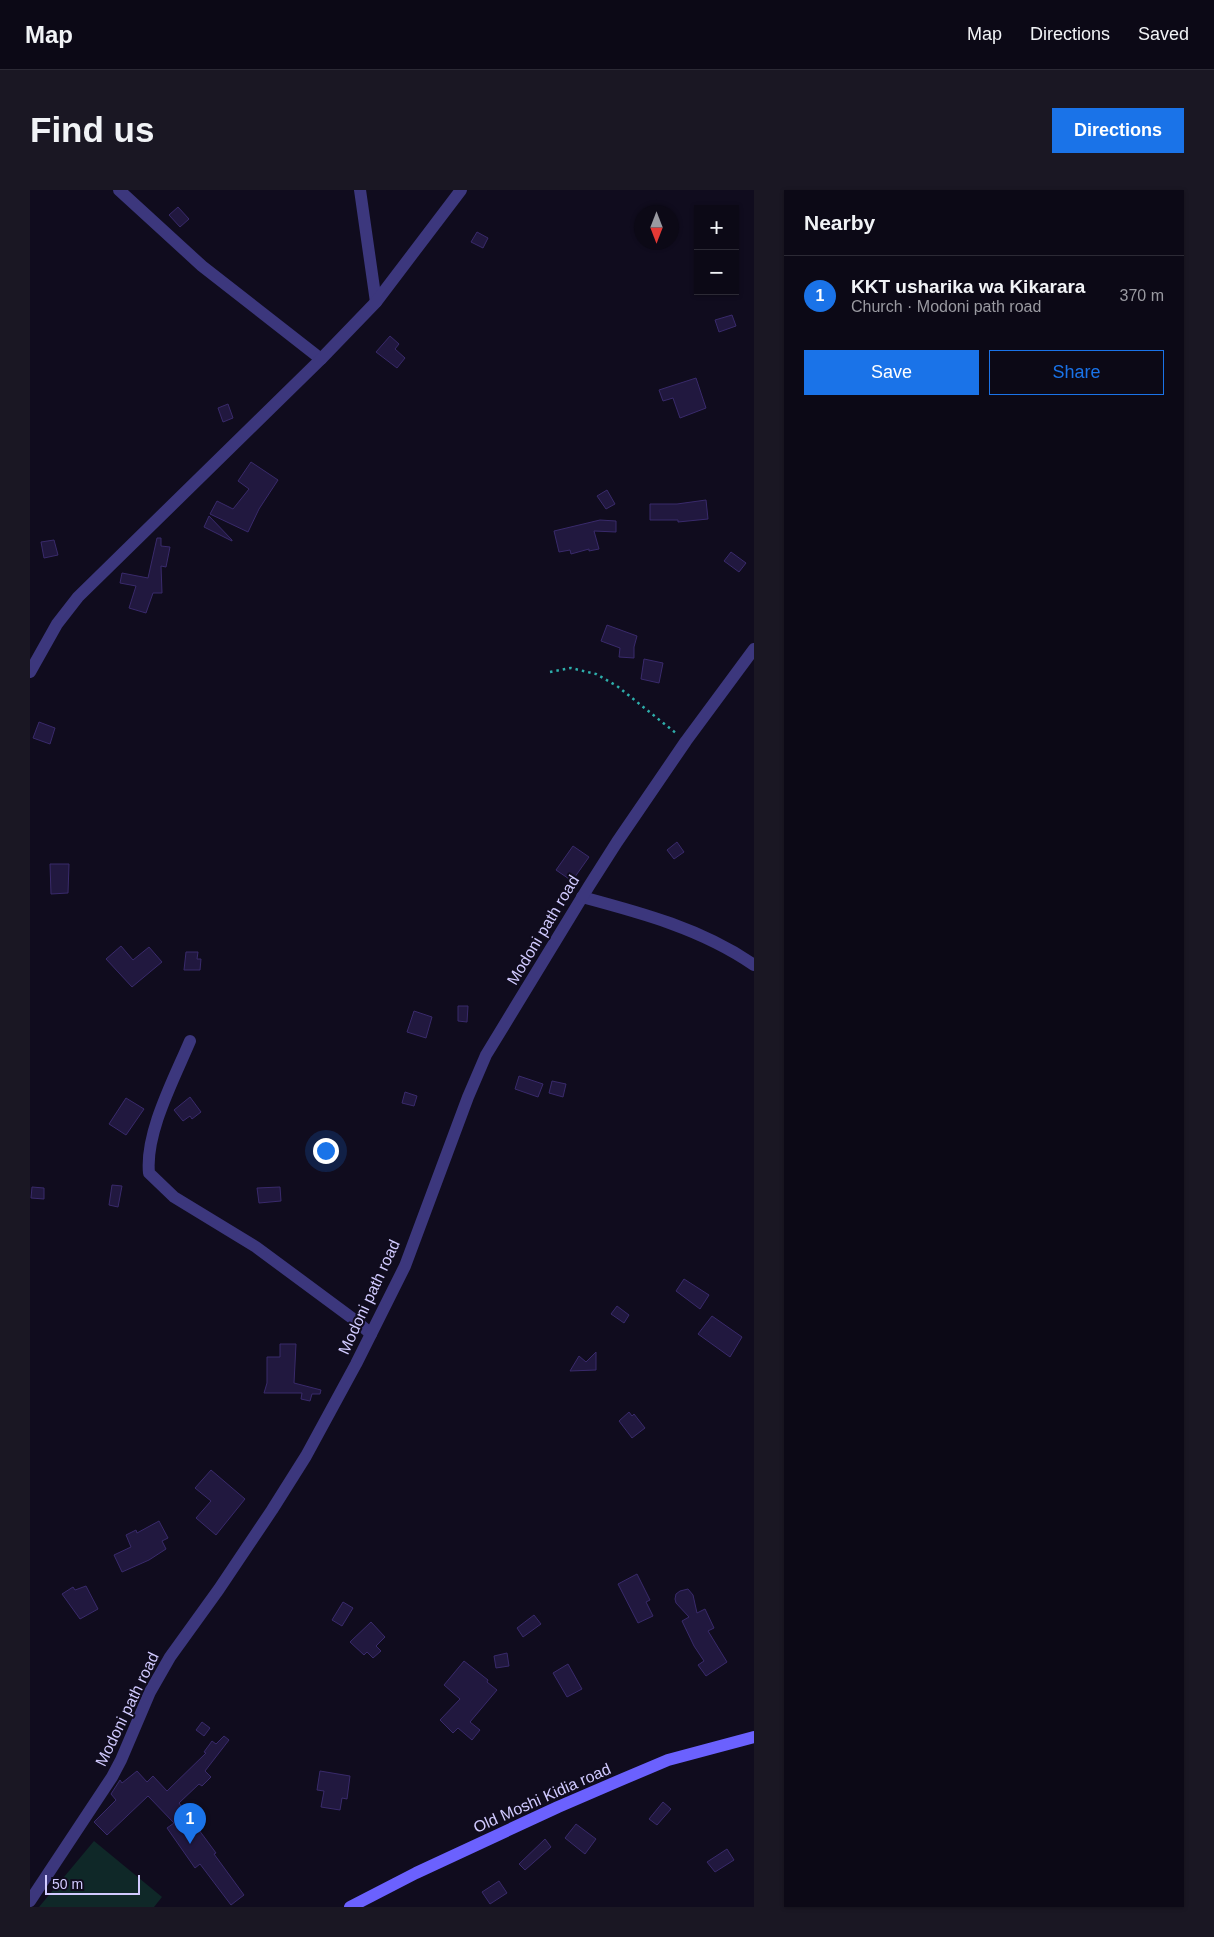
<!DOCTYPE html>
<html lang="en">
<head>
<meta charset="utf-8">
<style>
  body { margin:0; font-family:Arial,sans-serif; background:#1a1723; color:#f1f3f6 }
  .controls { position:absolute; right:15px; top:15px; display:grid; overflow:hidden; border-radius:0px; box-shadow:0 1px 4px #0004 }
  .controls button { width:45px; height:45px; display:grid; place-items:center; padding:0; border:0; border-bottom:1px solid #2c2a35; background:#0c0916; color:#f1f3f6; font:25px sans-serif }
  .compass { position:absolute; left:604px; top:15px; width:45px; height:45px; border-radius:50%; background:#0c0916; box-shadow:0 1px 4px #0004; rotate:180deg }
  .scale { position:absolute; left:15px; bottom:12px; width:95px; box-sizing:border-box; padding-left:5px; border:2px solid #d1caff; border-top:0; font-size:14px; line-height:18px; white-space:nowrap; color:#d1caff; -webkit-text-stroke:4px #100c1e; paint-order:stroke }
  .you { position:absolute; left:295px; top:960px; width:18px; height:18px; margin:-12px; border:4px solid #fff; border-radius:50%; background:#1a73e8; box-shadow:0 0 0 8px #1a73e833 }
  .badge { display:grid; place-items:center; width:32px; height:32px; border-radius:50%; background:#1a73e8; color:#fff; font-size:16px; font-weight:700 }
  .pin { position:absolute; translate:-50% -41px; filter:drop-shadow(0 1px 2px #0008) }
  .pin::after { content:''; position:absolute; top:26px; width:18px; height:15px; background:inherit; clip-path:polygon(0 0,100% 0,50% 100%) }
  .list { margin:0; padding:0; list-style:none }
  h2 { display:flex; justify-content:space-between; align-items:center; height:65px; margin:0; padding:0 20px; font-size:21px }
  h2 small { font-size:16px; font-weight:400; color:#9a9aa1 }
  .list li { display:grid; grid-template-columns:32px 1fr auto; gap:15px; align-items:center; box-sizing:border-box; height:80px; padding:0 20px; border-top:1px solid #2c2a35 }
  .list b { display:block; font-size:19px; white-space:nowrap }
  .list p { margin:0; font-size:16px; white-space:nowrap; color:#9a9aa1 }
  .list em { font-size:16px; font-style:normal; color:#9a9aa1 }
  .actions { display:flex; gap:10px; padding:15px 20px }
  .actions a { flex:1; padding:11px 0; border:1px solid #1a73e8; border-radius:0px; text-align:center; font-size:18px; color:#1a73e8 }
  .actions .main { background:#1a73e8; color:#fff }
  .map { position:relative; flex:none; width:724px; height:1717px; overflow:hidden; border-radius:0px }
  header { display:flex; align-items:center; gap:30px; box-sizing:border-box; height:70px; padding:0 25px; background:#0c0916; border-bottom:1px solid #2c2a35 }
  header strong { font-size:24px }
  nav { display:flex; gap:28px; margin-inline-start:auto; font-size:18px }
  .intro { display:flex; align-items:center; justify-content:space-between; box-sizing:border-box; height:120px; padding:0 30px }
  h1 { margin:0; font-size:35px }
  .button { padding:12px 22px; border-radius:0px; background:#1a73e8; color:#fff; font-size:18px; font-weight:700 }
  main { display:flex; gap:30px; padding:0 30px }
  aside { flex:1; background:#0c0916; border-radius:0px; box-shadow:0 1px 4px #0004 }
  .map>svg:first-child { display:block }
  .pitch { fill:#0f2828 }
  .building { fill:#21183f; stroke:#392a6b }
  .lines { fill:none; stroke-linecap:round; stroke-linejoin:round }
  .path { stroke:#2eaeab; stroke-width:2.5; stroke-dasharray:2.5 4; stroke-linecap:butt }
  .street { stroke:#3c377d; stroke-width:12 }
  .secondary { stroke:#6b61fe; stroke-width:12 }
  .labels { text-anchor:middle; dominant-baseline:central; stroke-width:4; stroke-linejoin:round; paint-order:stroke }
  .street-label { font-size:16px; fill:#d1caff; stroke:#100c1e }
</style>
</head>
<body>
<header>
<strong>Map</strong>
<nav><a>Map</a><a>Directions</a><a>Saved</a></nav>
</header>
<div class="intro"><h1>Find us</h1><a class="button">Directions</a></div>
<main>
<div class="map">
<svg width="724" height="1717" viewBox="0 0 724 1717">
  <rect width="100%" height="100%" fill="#100c1e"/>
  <!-- pitch -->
  <path class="pitch" d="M64 1651 132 1707 124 1717H9Z"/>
  <!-- building -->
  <g class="building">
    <path d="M148 17 159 29 150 37 139 25Z"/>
    <path d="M447 42 458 48 453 58 441 52Z"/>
    <path d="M702 125 706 136 689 142 685 130Z"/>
    <path d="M360 146 369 154 365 159 375 168 367 178 346 162Z"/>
    <path d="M666 188 676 218 650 228 643 208 633 211 629 200Z"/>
    <path d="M198 214 203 228 193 232 188 218Z"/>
    <path d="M221 272 248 290 229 319 218 342 180 324 187 311 203 319 219 299 208 291Z"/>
    <path d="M577 300 585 314 576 319 567 306Z"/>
    <path d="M676 310 678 329 648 332V330H620V314H647Z"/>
    <path d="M179 326 202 350V351L174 337Z"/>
    <path d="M570 330 586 331V342L564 341 569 359 559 361V359L541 364 540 360 529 362 524 341Z"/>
    <path d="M127 348H131V356L140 357 136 377 131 376 132 403H123L116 423 99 418 106 396 90 393 92 383 118 388Z"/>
    <path d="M24 350 28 365 14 368 11 352Z"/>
    <path d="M701 362 716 373 709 382 694 371Z"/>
    <path d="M577 435 607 446 604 457V468L589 467 590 458 571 451Z"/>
    <path d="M614 469 633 473 629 493 611 489Z"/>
    <path d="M9 532 25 538 20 554 3 548Z"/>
    <path d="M647 652 654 662 644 669 637 660Z"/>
    <path d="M543 656 559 667 542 691 526 680Z"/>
    <path d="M20 674H39L38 703 21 704Z"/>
    <path d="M91 756 103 770 119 757 132 772 102 797 76 769Z"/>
    <path d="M156 762H168L167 769H171L170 780H154Z"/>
    <path d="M428 816H438L437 832 428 831Z"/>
    <path d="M384 821 402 827 396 848 377 842Z"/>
    <path d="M489 886 513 894 508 907 485 899Z"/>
    <path d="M522 891 536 894 533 907 519 903Z"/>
    <path d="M375 902 387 906 384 916 372 913Z"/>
    <path d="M160 907 171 922 162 929 160 926 153 931 144 920Z"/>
    <path d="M96 908 114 919 96 945 79 934Z"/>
    <path d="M82 995 92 996 88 1017 79 1015Z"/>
    <path d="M2 997 14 998V1009L1 1008Z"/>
    <path d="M250 997 251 1011 229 1013 227 998Z"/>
    <path d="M654 1089 679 1105 670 1119 646 1101Z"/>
    <path d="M587 1116 599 1125 594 1133 581 1124Z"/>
    <path d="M682 1126 712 1147 700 1167 668 1144Z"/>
    <path d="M250 1154H266L264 1193 291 1200 290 1204H282L280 1211 271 1209 272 1203H234L237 1193V1167H250Z"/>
    <path d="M566 1162V1180L540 1181 549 1166 556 1172Z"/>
    <path d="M599 1222 602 1226 604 1224 615 1238 602 1248 589 1231Z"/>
    <path d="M181 1280 215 1309 186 1345 166 1328 181 1311 165 1298Z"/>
    <path d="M129 1331 138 1348 132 1351 136 1359 119 1370 92 1382 84 1365 101 1357 96 1345 106 1340 107 1343Z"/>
    <path d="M607 1384 620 1410 616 1412 623 1426 608 1433 588 1394Z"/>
    <path d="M56 1396 68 1419 50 1429 32 1404 43 1397 45 1400Z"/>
    <path d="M658 1399 663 1405 667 1423 675 1419 684 1438 678 1441 697 1472 676 1486 668 1475 674 1471 664 1456 652 1431 659 1427 646 1413 645 1409 646 1404 650 1401Z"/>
    <path d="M313 1412 323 1418 312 1436 302 1430Z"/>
    <path d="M504 1425 511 1434 493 1447 487 1438Z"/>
    <path d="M341 1432 355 1447 346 1456 351 1461 343 1468 337 1462 334 1465 320 1452Z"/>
    <path d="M477 1463 479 1476 466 1478 464 1466Z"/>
    <path d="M434 1471 458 1490 457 1492 467 1500 440 1532 450 1540 442 1550 428 1538 423 1543 410 1530 430 1509 414 1495Z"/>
    <path d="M538 1474 552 1499 537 1507 523 1483Z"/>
    <path d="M172 1532 180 1538 174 1546 166 1540Z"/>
    <path d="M194 1546 199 1550 175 1581 181 1587 172 1596 169 1594 149 1613 186 1663 184 1664 214 1705 201 1715 170 1674 165 1678 137 1638 144 1633 118 1606 77 1645 64 1632 86 1610 81 1604 90 1590 92 1593 107 1581 117 1592 123 1586 137 1601 176 1563 174 1562 182 1551 186 1554Z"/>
    <path d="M290 1581 320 1586 317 1609 312 1608 310 1620 291 1617 294 1601 287 1600Z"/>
    <path d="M633 1612 641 1619 627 1635 619 1629Z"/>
    <path d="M546 1634 566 1649 555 1664 535 1648Z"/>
    <path d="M515 1649 521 1657 495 1680 489 1674Z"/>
    <path d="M697 1659 704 1670 685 1682 677 1672Z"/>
    <path d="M469 1691 477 1703 460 1714 452 1702Z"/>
  </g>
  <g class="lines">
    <!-- path -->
    <path class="path" d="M520 482 541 478 566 484 587 496 647 544"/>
    <!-- street -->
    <g class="street">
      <path d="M89 0 172 76 291 169"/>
      <path d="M330 0 346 112"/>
      <path d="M0 482 27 434 48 407 291 169 346 112 431 0"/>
      <path d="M552 707C612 723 672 739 724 775"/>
      <path d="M160 851C144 889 115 943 119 983L144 1007 226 1057 326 1131 341 1144"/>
      <path d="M0 1711 82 1587 91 1570 120 1502 140 1467 189 1399 242 1320 276 1266 326 1174 375 1076 438 907 456 865 559 696 587 652 656 551 724 459"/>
    </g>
    <!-- secondary -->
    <path class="secondary" d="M320 1717 386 1683 528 1617 593 1589 638 1570 724 1547"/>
  </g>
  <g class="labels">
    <!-- street labels -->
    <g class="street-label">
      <text transform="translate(513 740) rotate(-59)">Modoni path road</text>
      <text transform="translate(339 1107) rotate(-65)">Modoni path road</text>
      <text transform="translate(97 1519) rotate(-64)">Modoni path road</text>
      <text transform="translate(512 1608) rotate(-24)">Old Moshi Kidia road</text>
    </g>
  </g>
</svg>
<div class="controls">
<button>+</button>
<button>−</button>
</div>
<svg class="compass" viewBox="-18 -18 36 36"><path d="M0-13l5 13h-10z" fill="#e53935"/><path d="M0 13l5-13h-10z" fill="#9a9aa1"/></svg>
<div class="scale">50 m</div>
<div class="you"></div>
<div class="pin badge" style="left:160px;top:1654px">1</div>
</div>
<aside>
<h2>Nearby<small></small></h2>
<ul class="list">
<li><span class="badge">1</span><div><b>KKT usharika wa Kikarara</b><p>Church · Modoni path road</p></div><em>370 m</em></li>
</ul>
<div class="actions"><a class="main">Save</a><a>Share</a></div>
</aside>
</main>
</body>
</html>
